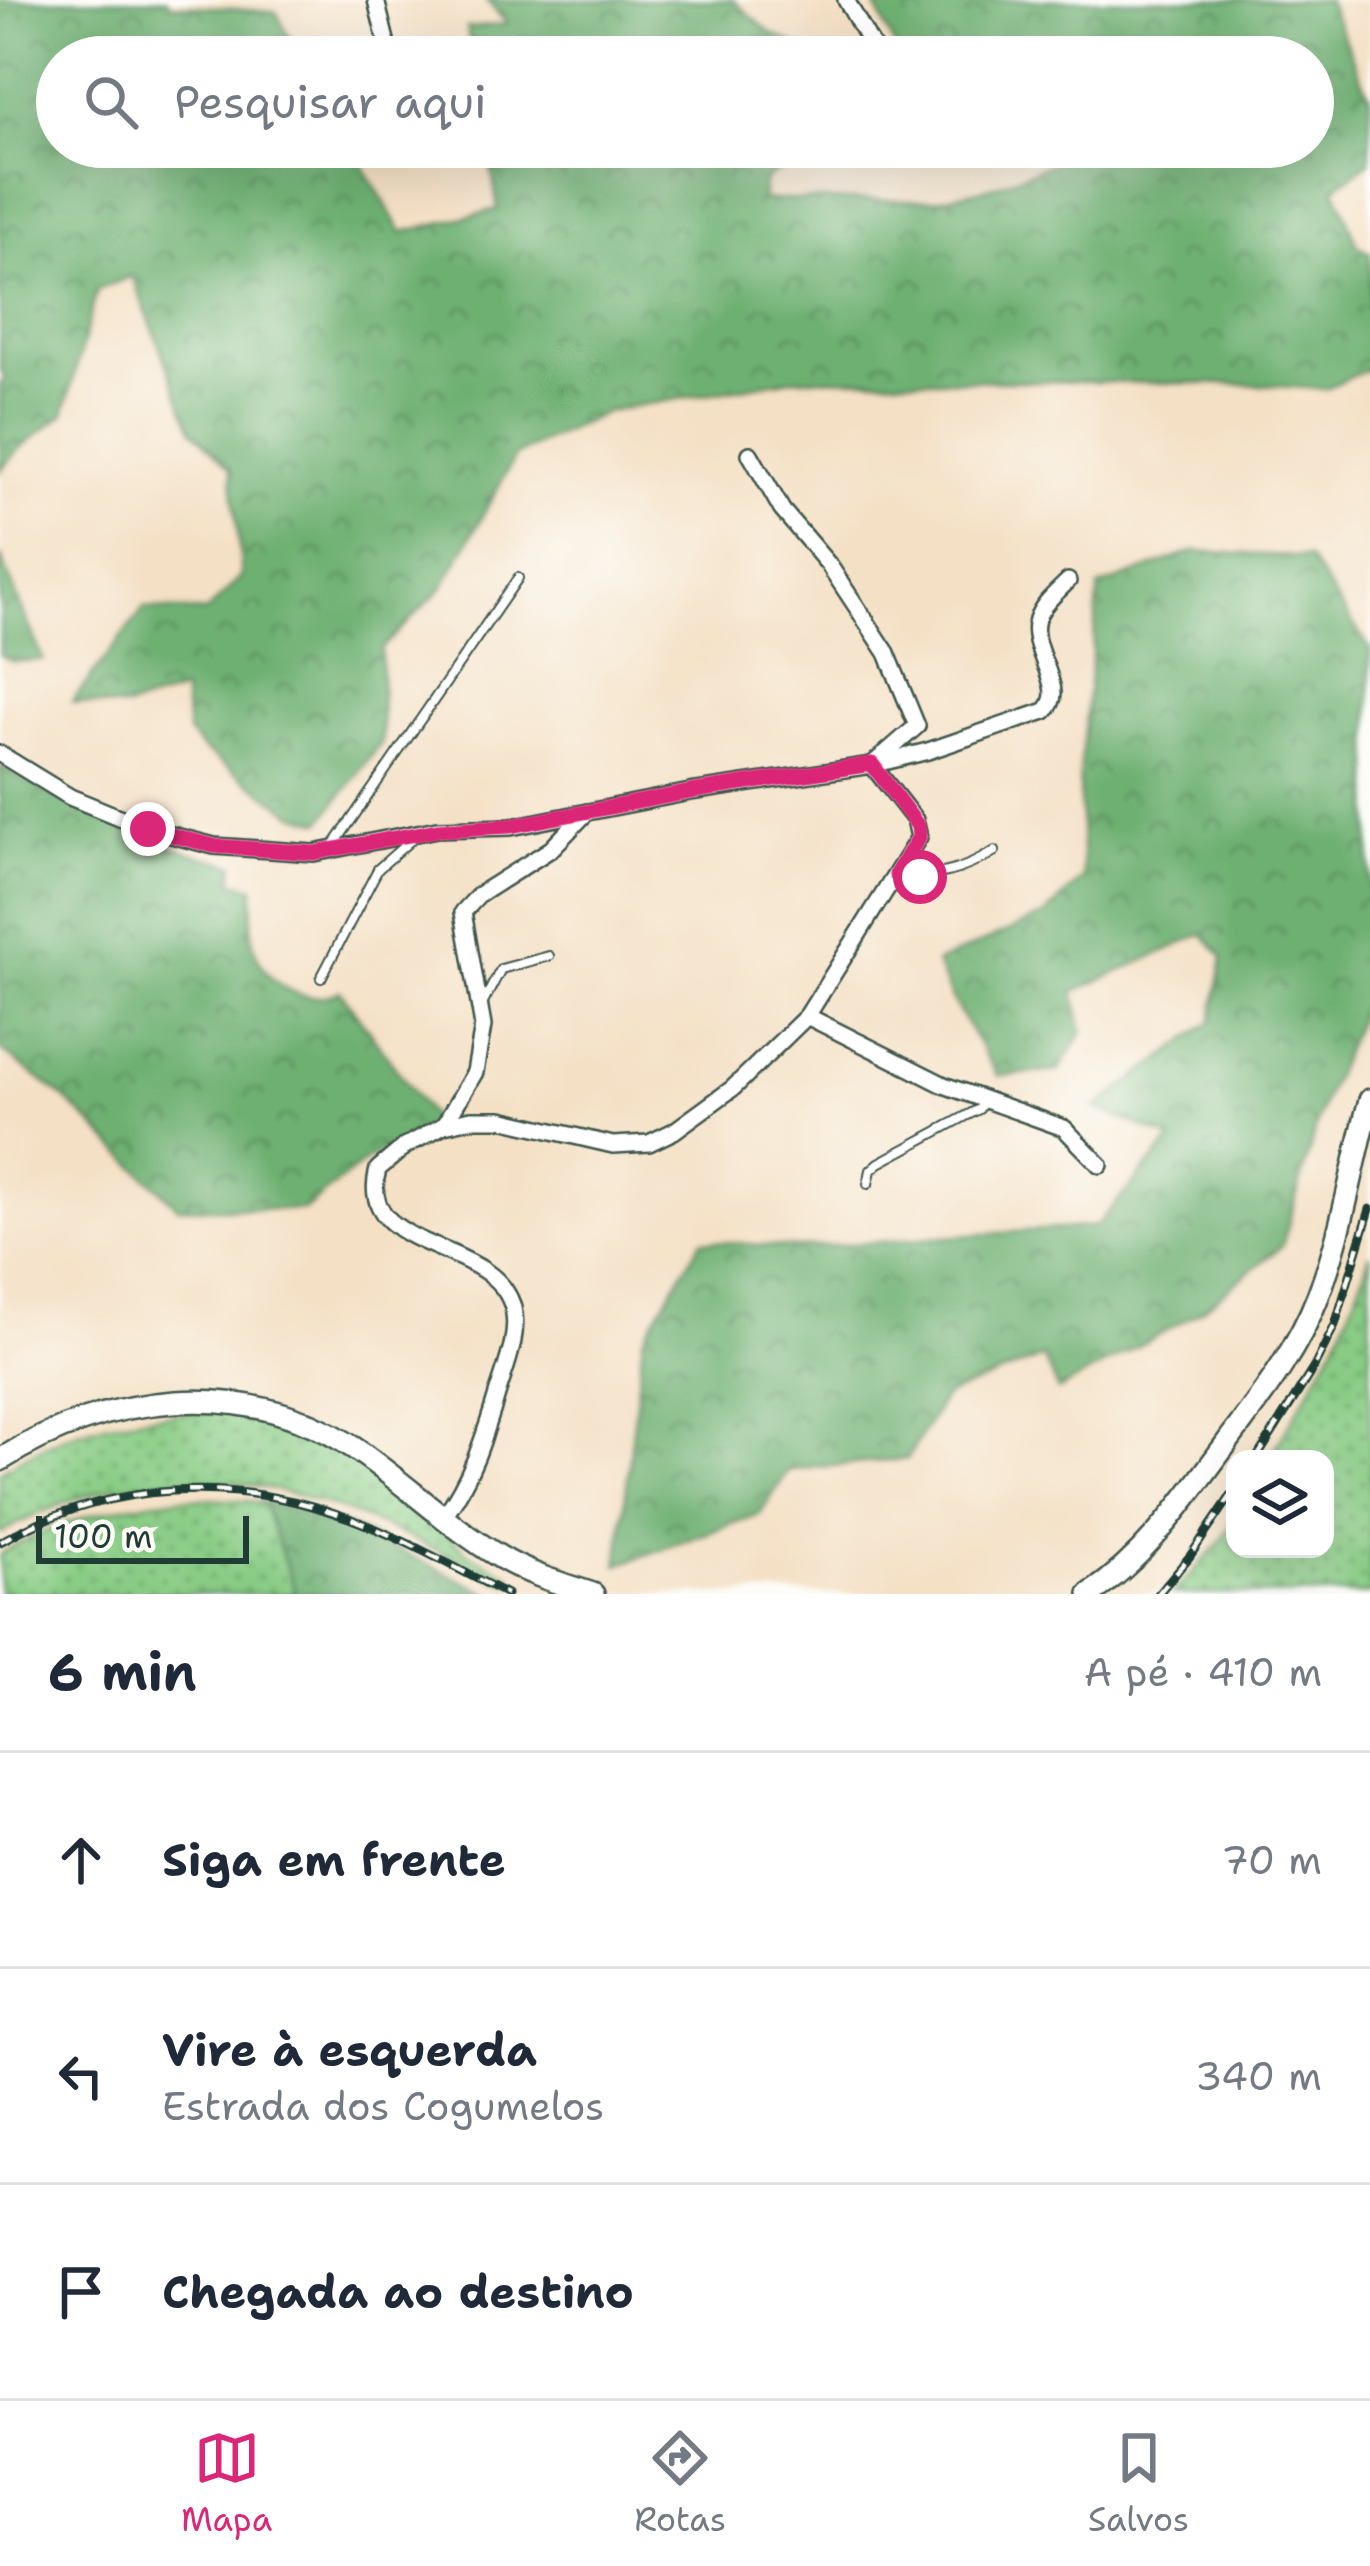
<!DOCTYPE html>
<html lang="pt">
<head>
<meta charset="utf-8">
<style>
  body { margin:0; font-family:"Shantell Sans",sans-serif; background:#f6f6f7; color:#1f2937 }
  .controls { position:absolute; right:36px; bottom:36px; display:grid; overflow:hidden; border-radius:24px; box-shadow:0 12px 48px #0002 }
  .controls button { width:108px; height:108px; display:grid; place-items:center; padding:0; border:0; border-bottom:3px solid #e0e1e3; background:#fff; color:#1f2937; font:60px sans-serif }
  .scale { position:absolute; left:36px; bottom:30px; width:213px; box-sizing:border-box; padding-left:12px; border:6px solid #1f3d34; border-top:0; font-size:33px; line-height:42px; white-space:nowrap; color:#1f3d34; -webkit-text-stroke:9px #fdfcf7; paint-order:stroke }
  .stop { position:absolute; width:36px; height:36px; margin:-27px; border:9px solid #db2777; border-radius:50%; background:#fff }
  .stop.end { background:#db2777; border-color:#fff; box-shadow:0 3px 12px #0008 }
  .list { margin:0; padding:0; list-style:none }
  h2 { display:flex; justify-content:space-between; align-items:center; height:156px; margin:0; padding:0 48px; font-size:51px }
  h2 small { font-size:39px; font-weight:400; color:#747a83 }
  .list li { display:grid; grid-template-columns:78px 1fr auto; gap:36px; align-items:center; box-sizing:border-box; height:216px; padding:0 48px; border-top:3px solid #e0e1e3 }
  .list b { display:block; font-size:45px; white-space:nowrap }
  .list p { margin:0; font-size:39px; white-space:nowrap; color:#747a83 }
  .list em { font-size:39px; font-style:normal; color:#747a83 }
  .icon { flex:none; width:66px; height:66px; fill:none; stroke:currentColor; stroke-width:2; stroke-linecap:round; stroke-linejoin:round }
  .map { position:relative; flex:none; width:1370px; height:1594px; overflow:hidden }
  .search { position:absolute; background:#fff; box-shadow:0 12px 48px #0002; left:36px; right:36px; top:36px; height:132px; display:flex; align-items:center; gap:30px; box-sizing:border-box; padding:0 42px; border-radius:66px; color:#747a83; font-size:45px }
  .sheet { height:804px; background:#fff }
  nav { display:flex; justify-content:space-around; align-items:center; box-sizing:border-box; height:168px; border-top:3px solid #e0e1e3; background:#fff; font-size:33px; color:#747a83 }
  nav a { display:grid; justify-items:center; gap:6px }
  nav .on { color:#db2777 }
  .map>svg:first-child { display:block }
  .grass { fill:url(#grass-dots); stroke:#54845c; stroke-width:3 }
  .forest { fill:url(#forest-crowns); stroke:#467653; stroke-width:3 }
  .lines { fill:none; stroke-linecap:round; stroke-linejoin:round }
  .lane-casing { stroke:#3f554a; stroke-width:12 }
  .street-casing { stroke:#3f554a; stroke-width:20 }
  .secondary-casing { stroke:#3f554a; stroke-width:26 }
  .lane { stroke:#fff; stroke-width:8 }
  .street { stroke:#fff; stroke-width:15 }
  .secondary { stroke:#fff; stroke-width:21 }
  .rail-casing { stroke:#1f3d34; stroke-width:9 }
  .rail { stroke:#fdfcf7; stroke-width:4.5; stroke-dasharray:14; stroke-linecap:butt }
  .route { stroke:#db2777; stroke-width:15 }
</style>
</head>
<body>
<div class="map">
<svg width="1370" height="1594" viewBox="0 0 1370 1594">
  <defs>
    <pattern id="grass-dots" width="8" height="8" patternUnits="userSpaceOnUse" patternTransform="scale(3)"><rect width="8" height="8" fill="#89cc85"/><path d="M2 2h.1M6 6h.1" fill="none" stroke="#6fa76e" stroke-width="1.8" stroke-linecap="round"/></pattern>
    <pattern id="forest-crowns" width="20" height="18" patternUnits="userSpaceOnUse" patternTransform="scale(3)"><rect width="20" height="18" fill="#6eb072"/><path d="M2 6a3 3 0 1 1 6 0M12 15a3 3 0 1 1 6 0" fill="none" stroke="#5a905e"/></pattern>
  </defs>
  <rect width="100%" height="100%" fill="#fdfcf7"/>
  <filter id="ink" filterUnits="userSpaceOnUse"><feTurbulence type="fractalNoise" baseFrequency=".00833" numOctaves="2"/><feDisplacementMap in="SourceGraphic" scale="24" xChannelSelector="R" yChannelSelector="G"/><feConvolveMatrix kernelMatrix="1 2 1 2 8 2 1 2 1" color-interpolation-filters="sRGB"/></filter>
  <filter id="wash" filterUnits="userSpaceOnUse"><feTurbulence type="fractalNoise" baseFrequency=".004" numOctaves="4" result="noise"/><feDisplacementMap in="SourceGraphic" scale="48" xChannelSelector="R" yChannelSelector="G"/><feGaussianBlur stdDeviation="2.7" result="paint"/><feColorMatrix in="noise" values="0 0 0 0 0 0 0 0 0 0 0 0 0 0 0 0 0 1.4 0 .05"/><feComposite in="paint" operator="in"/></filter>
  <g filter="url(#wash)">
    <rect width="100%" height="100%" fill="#f4e0c5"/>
    <!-- grass -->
    <g class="grass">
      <path d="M1370 1254V1594H1172L1220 1543 1235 1518V1549H1325V1459H1269C1308 1392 1349 1329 1370 1254Z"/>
      <path d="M222 1412 294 1427 325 1439 393 1487 469 1554 512 1576 508 1584C329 1498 193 1427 0 1533V1472C70 1423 139 1413 222 1412Z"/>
      <path d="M181 1498 263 1502 296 1594H0V1554C58 1521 115 1505 181 1498Z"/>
    </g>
    <!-- forest -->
    <g class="forest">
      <path d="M0 0H168L169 4 276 12 301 57H57V147H352L402 232 498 209 488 147H828L765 179 762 200H933L992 187 1093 147H1313V57H909L895 47 873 0H1327L1370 97V162L1335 187 1358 246 1370 253V368L1326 389 1241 384 798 378 609 411 516 455 443 587 381 649 382 742 321 822 294 814 205 751 188 733 183 691 127 708 72 702 144 608 206 612 242 576 231 469 192 429 132 276 97 290 64 414 19 449 0 471V384L5 380 0 367Z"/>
      <path d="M486 0H733L769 32 819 57H472L467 28 507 24Z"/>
      <path d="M1195 551 1308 558 1370 649V989L1322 1106 1282 1246 1197 1313 1058 1391 1043 1357 945 1396 907 1459 789 1470 760 1514 618 1565 643 1338 702 1240 798 1248 1096 1226 1172 1139 1095 1108 1212 1021 1223 957 1203 934 1074 992 1083 1032 1059 1071 998 1076 953 1001 936 963 1045 915 1083 878 1079 778 1099 587Z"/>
      <path d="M0 555 43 660 14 662 0 655Z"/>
      <path d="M0 766C72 810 153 845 235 865L232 881 254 887C254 903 251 920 252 935 255 979 301 1010 340 991L435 1122 365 1161 304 1210 178 1207 63 1097 0 1049Z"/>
      <path d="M263 1502 348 1526 490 1594H296Z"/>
    </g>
  </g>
  <g filter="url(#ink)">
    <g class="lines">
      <!-- lane casing -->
      <g class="lane-casing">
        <g id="lane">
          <path d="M334 845 518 578"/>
          <path d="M898 875C937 878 963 871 995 851"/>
          <path d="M321 978 378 869 413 838"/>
          <path d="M482 1005 501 969 549 956"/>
          <path d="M868 1184 871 1170 879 1163 979 1109 984 1101"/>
        </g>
      </g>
      <!-- street casing -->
      <g class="street-casing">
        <g id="street">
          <path d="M376 0 390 57"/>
          <path d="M846 0 878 57"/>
          <path d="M423 147 424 152"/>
          <path d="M946 147 948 150"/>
          <path d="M833 159 836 147"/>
          <path d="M0 754 70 797 148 829 214 846 314 853 437 829 511 827 690 792 872 765 928 751 1045 711C1070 690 1027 649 1037 619 1042 604 1057 592 1068 581"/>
          <path d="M807 1016 944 1085 1064 1128 1100 1165"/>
          <path d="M444 1125 475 1072 483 1026 463 912 480 894 551 849 587 812"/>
          <path d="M444 1516C471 1479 483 1441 496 1398 504 1370 520 1337 513 1308 495 1237 354 1255 378 1169L404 1147 444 1125 471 1119H501L613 1145 649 1143 674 1131 733 1088 807 1016 919 837 915 820 872 765 917 726 887 653 829 565 782 510 750 454"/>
        </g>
      </g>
      <!-- secondary casing -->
      <g class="secondary-casing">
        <g id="secondary">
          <path d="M0 1460C105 1394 245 1375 354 1448 404 1482 448 1526 500 1557 528 1574 562 1584 593 1594"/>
          <path d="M1090 1594C1147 1556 1186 1498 1226 1444 1260 1398 1297 1351 1318 1296 1343 1232 1352 1165 1370 1100"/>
        </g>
      </g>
      <!-- lane -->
      <use href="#lane" class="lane"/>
      <!-- street -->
      <use href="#street" class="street"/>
      <!-- secondary -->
      <use href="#secondary" class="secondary"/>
      <!-- rail casing -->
      <g class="rail-casing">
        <g id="rail">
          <path d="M1256 1459 1314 1367 1335 1325 1370 1209"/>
          <path d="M0 1542C107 1481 234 1475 349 1518 403 1538 455 1568 507 1594"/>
          <path d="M1158 1594 1190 1556 1235 1490"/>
        </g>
      </g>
      <!-- rail -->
      <use href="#rail" class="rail"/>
    </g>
  </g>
  <g class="lines" filter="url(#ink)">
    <!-- route -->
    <path class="route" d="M148 829 214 846 314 853 437 830 511 826 690 792 872 764 918 826 919 837 896 875 920 877"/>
  </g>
</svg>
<div class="controls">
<button><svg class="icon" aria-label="layers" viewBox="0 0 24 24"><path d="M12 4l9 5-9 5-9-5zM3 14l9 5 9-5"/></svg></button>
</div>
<div class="scale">100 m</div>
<div class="stop" style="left:920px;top:877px"></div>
<div class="stop end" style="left:148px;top:829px"></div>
<div class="search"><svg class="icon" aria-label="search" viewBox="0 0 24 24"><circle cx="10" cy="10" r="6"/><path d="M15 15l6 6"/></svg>Pesquisar aqui</div>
</div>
<section class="sheet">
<h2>6 min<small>A pé · 410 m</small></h2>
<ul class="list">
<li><svg class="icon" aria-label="ahead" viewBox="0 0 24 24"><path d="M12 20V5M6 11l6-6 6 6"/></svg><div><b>Siga em frente</b></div><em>70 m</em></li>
<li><svg class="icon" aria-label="left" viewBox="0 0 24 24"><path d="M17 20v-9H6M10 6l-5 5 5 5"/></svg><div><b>Vire à esquerda</b><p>Estrada dos Cogumelos</p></div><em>340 m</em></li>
<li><svg class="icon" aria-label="arrive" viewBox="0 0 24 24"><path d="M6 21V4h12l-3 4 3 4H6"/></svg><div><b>Chegada ao destino</b></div></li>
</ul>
</section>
<nav>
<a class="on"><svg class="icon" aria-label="map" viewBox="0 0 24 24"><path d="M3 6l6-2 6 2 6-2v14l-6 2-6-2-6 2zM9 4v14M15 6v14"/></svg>Mapa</a>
<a><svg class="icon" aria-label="directions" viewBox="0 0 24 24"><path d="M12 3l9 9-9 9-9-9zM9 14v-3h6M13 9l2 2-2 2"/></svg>Rotas</a>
<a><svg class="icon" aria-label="saved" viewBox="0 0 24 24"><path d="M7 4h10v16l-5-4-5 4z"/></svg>Salvos</a>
</nav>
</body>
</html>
